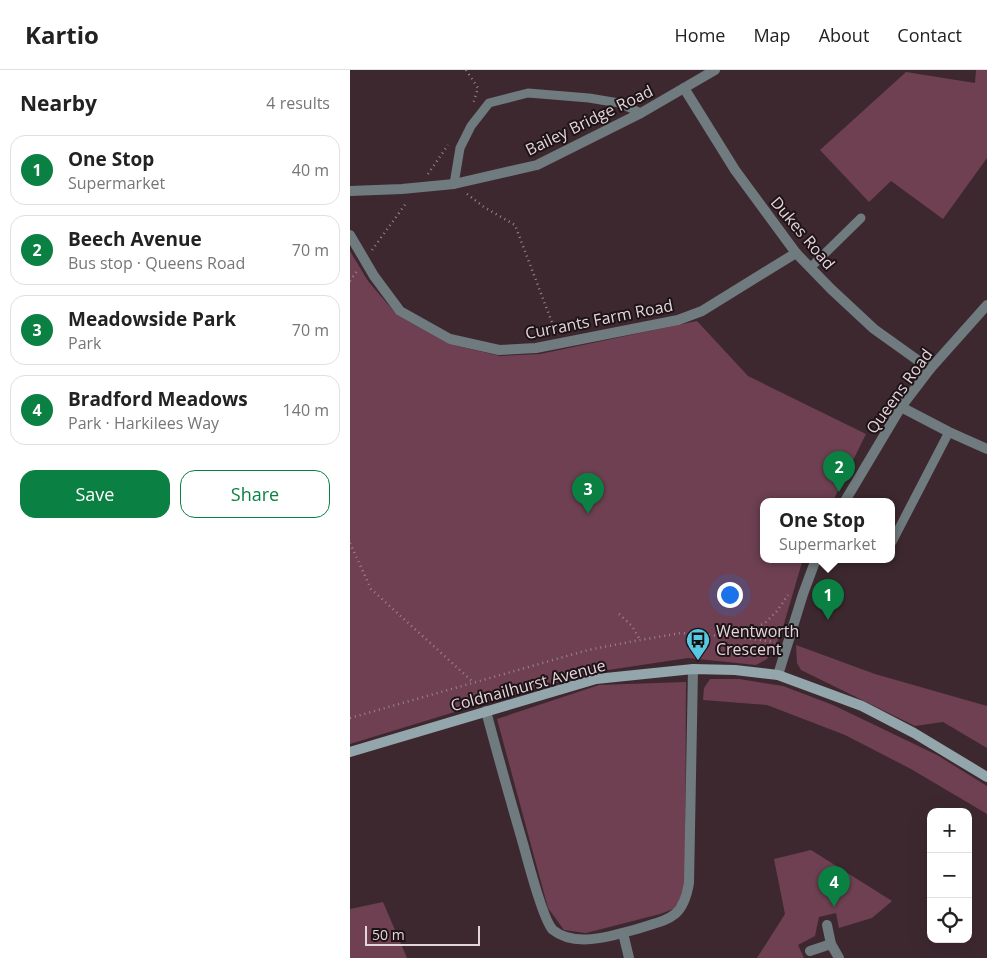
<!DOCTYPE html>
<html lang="en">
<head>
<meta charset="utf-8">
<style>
  body { margin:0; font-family:"Open Sans",sans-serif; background:#f6f6f6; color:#222 }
  .controls { position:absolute; right:15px; bottom:15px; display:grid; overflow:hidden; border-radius:10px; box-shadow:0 5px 20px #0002 }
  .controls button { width:45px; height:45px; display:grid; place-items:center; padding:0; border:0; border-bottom:1px solid #e0e0e0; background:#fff; color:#222; font:25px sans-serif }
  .scale { position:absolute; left:15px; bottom:12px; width:115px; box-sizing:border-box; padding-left:5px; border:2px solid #e4d5da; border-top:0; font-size:14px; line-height:18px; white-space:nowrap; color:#e4d5da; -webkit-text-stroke:4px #1e1417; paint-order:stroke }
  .you { position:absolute; left:379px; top:524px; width:18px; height:18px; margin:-12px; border:4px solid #fff; border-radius:50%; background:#1a73e8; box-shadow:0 0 0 8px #1a73e833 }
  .badge { display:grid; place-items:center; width:32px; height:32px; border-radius:50%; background:#0b8043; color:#fff; font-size:16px; font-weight:700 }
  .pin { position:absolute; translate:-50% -41px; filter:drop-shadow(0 1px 2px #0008) }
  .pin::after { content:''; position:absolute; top:26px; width:18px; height:15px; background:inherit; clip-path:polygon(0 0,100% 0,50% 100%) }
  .popup { position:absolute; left:410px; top:428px; width:135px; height:65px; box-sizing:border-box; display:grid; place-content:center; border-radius:10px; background:#fff; filter:drop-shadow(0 1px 4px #0005); font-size:16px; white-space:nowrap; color:#767676 }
  .popup b { font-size:19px; color:#222 }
  .popup::after { content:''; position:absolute; left:50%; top:100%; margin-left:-10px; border:10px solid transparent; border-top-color:#fff }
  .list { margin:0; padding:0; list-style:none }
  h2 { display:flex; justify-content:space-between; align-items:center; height:65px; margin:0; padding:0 20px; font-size:21px }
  h2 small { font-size:16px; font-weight:400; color:#767676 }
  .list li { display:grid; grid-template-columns:32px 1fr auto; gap:15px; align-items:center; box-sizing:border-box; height:70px; margin:0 10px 10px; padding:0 10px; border:1px solid #e0e0e0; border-radius:15px }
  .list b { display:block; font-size:19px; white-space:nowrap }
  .list p { margin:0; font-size:16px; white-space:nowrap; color:#767676 }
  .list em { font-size:16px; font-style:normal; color:#767676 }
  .actions { display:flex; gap:10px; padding:15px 20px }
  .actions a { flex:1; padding:11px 0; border:1px solid #0b8043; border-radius:15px; text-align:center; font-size:18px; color:#0b8043 }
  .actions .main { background:#0b8043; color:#fff }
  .icon { flex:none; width:28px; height:28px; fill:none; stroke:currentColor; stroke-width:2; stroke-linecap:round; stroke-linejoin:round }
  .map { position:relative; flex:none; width:637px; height:888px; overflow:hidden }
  header { display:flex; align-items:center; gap:30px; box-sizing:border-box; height:70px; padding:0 25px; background:#fff; border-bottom:1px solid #e0e0e0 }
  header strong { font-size:24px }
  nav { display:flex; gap:28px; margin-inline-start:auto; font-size:18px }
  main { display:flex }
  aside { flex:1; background:#fff }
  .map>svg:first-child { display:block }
  .green { fill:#6e4051 }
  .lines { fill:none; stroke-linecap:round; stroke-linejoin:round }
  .path { stroke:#98878d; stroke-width:2.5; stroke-dasharray:1 4; stroke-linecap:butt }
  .lane { stroke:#6f7b7e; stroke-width:9 }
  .street { stroke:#6f7b7e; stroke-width:10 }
  .secondary { stroke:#92a6ab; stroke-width:10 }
  .labels { text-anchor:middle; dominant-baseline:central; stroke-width:4; stroke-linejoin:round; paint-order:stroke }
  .street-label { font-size:16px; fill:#e4d5da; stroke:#1e1417 }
  .poi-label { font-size:16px; fill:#e4d5da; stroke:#1e1417; text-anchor:start }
</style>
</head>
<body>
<header>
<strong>Kartio</strong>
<nav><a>Home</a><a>Map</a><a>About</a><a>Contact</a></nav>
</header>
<main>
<aside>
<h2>Nearby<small>4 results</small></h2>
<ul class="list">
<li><span class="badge">1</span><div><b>One Stop</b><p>Supermarket</p></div><em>40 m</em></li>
<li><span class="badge">2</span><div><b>Beech Avenue</b><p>Bus stop · Queens Road</p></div><em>70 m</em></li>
<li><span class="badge">3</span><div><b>Meadowside Park</b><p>Park</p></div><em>70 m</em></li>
<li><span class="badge">4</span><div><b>Bradford Meadows</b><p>Park · Harkilees Way</p></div><em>140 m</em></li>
</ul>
<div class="actions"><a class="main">Save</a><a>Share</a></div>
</aside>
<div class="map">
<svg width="637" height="888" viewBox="0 0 637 888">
  <rect width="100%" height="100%" fill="#3d2830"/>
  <!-- green -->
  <g class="green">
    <path d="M626 0H637V88L593 149 541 111 519 132 470 80 556 2 625 13Z"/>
    <path d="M0 181 18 211 47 245 99 274 150 286 190 284 347 251 398 306 516 364 483 431H414V489H453L431 564 424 579 417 589 406 595 338 588 245 602 134 633 0 674Z"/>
    <path d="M446 575 525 604 637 636V678L593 652 565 656 451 600 447 593Z"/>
    <path d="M360 609H389L433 616 483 635 587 685 637 716V744L561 699 495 665 417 635 353 630 354 618Z"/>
    <path d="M336 612 335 813 332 828 323 839 310 844 236 863 214 860 198 838 147 649 249 615Z"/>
    <path d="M461 780 542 831 522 848 489 858 486 843 469 847 465 866 448 875 454 888H407L435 844 424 789Z"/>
    <path d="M33 832 57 888H0V839Z"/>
  </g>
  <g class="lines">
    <!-- path -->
    <g class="path">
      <path d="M116 0 128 18 123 34"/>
      <path d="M78 104 98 75"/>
      <path d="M117 124 134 137 165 155 206 263"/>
      <path d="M22 180 57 132"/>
      <path d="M0 211 7 201"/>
      <path d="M0 473 21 519 123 612"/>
      <path d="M269 544 282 556 290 570"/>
      <path d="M385 567 425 572"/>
      <path d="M0 648 238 580 290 570 331 563 384 567 402 560 416 552 427 541 438 525"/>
    </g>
    <!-- lane -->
    <g class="lane">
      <path d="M104 114 110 78 121 56 139 33 178 23 239 28 269 33 291 43"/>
      <path d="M461 197 511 148"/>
      <path d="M542 472 599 362"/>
    </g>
    <!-- street -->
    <g class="street">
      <path d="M334 18 385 100 446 183 481 219 524 259 580 299"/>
      <path d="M0 121 52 119 104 114 187 95 291 43 365 0"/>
      <path d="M0 165 24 206 50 241 100 269 149 280 186 278 328 250 352 241 446 183"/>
      <path d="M551 337 599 362 637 379"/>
      <path d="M495 431 551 337 580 299 637 235"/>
      <path d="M428 605 453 524 466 489"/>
      <path d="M136 641C148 687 161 732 174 777 178 792 194 852 203 860 225 878 262 866 287 859 319 849 333 849 339 813L343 599"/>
      <path d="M477 855 481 874"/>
      <path d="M273 863 279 888"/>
      <path d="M460 881 481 874 489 888"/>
    </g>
    <!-- secondary -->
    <path class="secondary" d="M0 682 246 609 343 599 385 600 428 605 512 636 564 663 637 707"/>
  </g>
  <!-- icons -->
  <defs>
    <g id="bus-pin" transform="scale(1.25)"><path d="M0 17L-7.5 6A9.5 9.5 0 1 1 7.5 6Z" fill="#57c9e2" stroke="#1e1417"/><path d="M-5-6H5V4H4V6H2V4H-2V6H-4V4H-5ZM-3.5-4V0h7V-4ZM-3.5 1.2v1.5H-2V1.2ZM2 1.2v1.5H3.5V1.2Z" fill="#111"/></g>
  </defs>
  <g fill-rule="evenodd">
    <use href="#bus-pin" x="348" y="570"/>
  </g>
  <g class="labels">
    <!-- street labels -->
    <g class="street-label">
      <text transform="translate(239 50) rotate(-26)">Bailey Bridge Road</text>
      <text transform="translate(453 163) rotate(50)">Dukes Road</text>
      <text transform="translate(249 249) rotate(-11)">Currants Farm Road</text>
      <text transform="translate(549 321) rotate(-54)">Queens Road</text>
      <text transform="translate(178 615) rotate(-15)">Coldnailhurst Avenue</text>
    </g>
    <!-- poi labels -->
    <g class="poi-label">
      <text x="366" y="561">Wentworth<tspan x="366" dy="18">Crescent</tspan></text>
    </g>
  </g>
</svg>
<div class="controls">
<button>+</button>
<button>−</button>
<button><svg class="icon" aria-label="locate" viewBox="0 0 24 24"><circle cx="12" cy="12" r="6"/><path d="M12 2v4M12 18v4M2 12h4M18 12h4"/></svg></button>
</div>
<div class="scale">50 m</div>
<div class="you"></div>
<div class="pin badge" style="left:478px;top:550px">1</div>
<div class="popup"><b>One Stop</b>Supermarket</div>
<div class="pin badge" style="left:489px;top:422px">2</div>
<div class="pin badge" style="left:238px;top:444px">3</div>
<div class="pin badge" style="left:484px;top:837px">4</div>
</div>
</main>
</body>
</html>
